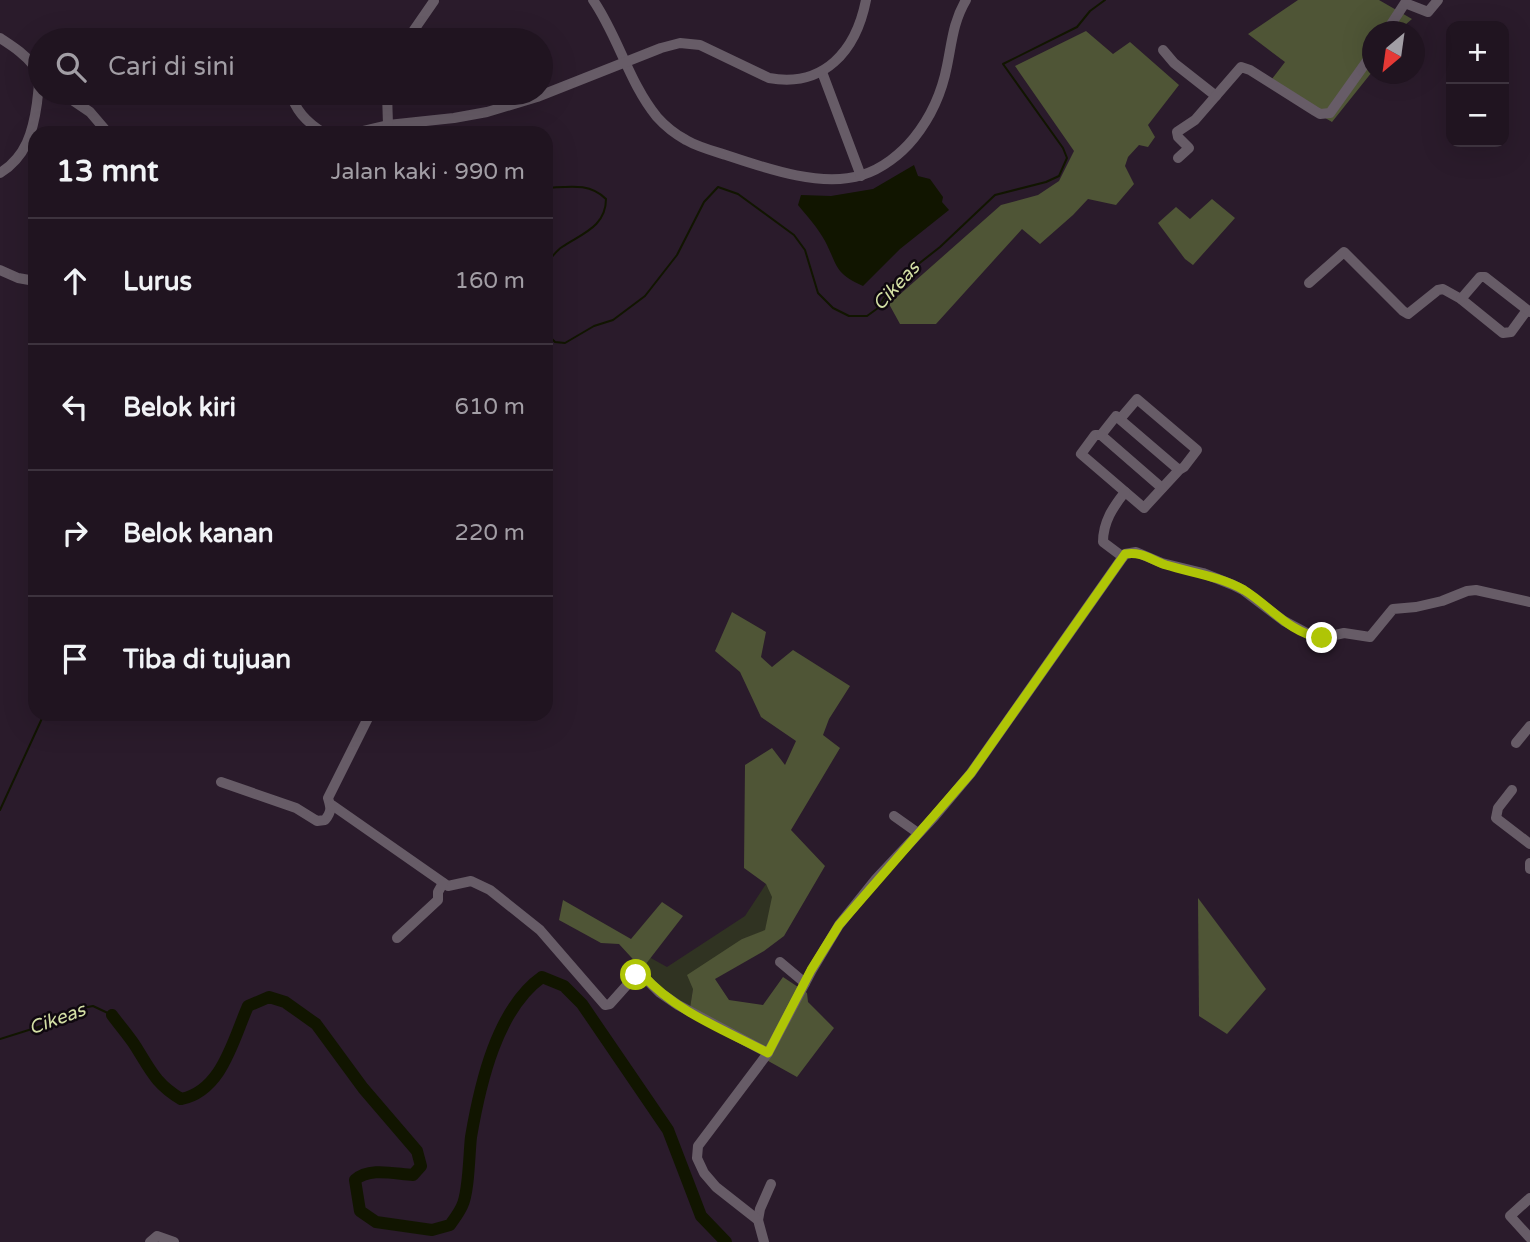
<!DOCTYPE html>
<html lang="id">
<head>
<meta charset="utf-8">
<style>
  body { margin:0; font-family:"Varela Round",sans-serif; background:#2d212d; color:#f1f3f6 }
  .controls { position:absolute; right:21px; top:21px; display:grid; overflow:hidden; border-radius:14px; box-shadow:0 7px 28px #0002 }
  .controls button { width:63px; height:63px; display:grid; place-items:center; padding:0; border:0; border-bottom:2px solid #3d333e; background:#201420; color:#f1f3f6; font:35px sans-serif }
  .compass { position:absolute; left:1362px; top:21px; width:63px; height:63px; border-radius:50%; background:#201420; box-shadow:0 7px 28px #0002; rotate:209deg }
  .stop { position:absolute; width:21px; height:21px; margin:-16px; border:5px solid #afc506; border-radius:50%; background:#fff }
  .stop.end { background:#afc506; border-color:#fff; box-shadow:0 2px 7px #0008 }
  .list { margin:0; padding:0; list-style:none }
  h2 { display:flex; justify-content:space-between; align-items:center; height:91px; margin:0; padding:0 28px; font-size:30px }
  h2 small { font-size:23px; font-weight:400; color:#a29ea5 }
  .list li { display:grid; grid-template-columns:46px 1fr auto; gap:21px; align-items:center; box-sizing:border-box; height:126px; padding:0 28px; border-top:2px solid #3d333e }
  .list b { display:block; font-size:26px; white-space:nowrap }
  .list em { font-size:23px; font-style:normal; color:#a29ea5 }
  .icon { flex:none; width:38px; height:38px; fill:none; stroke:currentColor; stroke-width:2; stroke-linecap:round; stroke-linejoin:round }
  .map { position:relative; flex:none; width:1530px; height:1242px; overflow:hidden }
  .search { position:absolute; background:#201420; box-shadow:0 7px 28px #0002; left:28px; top:28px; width:525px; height:77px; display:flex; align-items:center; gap:18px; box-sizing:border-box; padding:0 24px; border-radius:38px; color:#a29ea5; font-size:26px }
  .panel { position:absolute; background:#201420; box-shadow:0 7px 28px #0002; left:28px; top:126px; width:525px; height:595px; border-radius:21px }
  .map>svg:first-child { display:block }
  .green { fill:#303322 }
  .forest { fill:#4f5536 }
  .water { fill:#111500 }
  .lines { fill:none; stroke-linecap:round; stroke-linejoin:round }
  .stream { stroke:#111500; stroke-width:2 }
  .river { stroke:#111500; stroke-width:12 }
  .minor { stroke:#675c67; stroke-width:10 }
  .route { stroke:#afc506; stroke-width:9 }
  .labels { text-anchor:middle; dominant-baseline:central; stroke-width:5; stroke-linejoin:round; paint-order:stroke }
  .water-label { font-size:19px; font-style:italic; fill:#d3dfa4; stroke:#0f080f }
</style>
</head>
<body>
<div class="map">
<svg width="1530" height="1242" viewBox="0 0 1530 1242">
  <rect width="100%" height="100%" fill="#2a1b2b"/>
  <!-- green -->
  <path class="green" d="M766 884 773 897 765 931 742 939 693 989 690 1008 663 991 642 969 649 957 667 967 745 916Z"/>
  <!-- forest -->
  <g class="forest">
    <path d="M1298 0H1379L1412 19 1398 31 1372 32V72L1332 122 1268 84 1285 62 1248 34Z"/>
    <path d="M1086 31 1113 54 1130 42 1179 85 1148 125 1155 137 1148 147 1139 145 1128 157 1125 166 1134 184 1116 205 1088 199 1073 215 1040 244 1022 229 936 324H900L889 304 1001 205 1038 195 1059 181 1074 151 1015 66Z"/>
    <path d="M1212 199 1235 218 1193 265 1185 259 1158 223 1176 207 1190 219Z"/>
    <path d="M732 612 766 632 761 657 772 667 793 650 850 686 829 719 823 735 840 748 791 830 825 866 784 936 764 951 715 979 729 1000 763 1005 783 977 807 993 808 1002 834 1028 797 1077 761 1057 766 1051 690 1008 693 989 687 975 742 939 765 930 772 897 766 884 744 868 745 765 772 748 785 765 796 741 761 717 740 672 715 651Z"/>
    <path d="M1198 898 1266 989 1227 1034 1199 1016Z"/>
    <path d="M563 900 631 939 662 902 683 916 642 969 619 944 601 943 559 920Z"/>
  </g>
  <!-- water -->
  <path class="water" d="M914 165 918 176 930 179 943 197 942 202 949 210 900 249 863 286C834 273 838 266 825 241 818 228 807 216 798 205L801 195 831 196 873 189Z"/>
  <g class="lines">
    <!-- stream -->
    <g class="stream">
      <path d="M546 188C568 187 589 182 606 199 606 227 581 234 562 247 556 251 551 258 546 264"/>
      <path d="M546 333 555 342 565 343 594 326 613 320 645 296 677 255 704 202 718 187 738 194 794 235 805 250 818 293 833 308 849 316H867L878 308 893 284 940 247 995 195 1046 182 1059 176 1067 158 1063 148 1003 64 1077 27 1090 11 1105 0"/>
      <path d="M0 810 44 714"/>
      <path d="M0 1039 51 1023 72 1010 93 1006 112 1015"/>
    </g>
    <!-- river -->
    <path class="river" d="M112 1015C120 1026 129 1036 136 1047 151 1071 156 1084 181 1099 222 1091 233 1040 248 1006L269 997 285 1002 316 1024 363 1088 417 1151 421 1166 413 1175C395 1174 369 1167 355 1180L360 1211 376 1222 432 1230 450 1225C454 1219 459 1213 462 1206 469 1192 469 1154 471 1137 480 1084 497 1009 542 977L564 986 582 1004 668 1130 701 1216 726 1242"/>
    <!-- minor -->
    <g class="minor">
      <path d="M593 0C618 36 629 83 657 117 665 126 675 134 686 140 698 147 713 151 726 155 765 168 821 188 862 175 882 169 901 154 914 138 930 118 942 92 947 66 952 42 953 22 966 0"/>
      <path d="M1386 32 1405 3 1428 12 1438 0"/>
      <path d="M0 38C12 46 25 54 34 66 42 78 38 90 37 103 33 132 26 157 0 173"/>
      <path d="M407 40 434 1"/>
      <path d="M1163 50 1174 63 1216 96"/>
      <path d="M822 72 861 176"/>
      <path d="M62 93 90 112 108 133"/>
      <path d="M291 93C295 111 309 124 324 133"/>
      <path d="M354 133 388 125 454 118 487 112 537 97 661 48 680 43 700 45 769 78C824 88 856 51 866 0"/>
      <path d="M386 133 388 125 387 93"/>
      <path d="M1178 158 1189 148 1178 137 1177 132 1195 120 1241 67 1250 70 1315 111 1320 114 1330 113 1372 54"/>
      <path d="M0 270 18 278 35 281"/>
      <path d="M1309 283 1344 252 1403 311 1408 314 1438 290 1443 289 1461 299 1503 333 1511 332 1527 310"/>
      <path d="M1461 299 1480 277H1485L1530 312"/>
      <path d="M1120 419 1137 399 1197 450 1184 467 1179 470 1144 508 1081 454 1095 435H1101L1116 416 1179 470"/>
      <path d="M1101 435 1162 488"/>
      <path d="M1123 557 1103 542C1103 522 1113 507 1125 492"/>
      <path d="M1516 743 1530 726"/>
      <path d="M221 782 296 808 317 821 325 820C332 811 331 808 328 798L370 714"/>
      <path d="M1512 790 1498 808 1496 818 1530 844"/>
      <path d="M332 805 448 886 471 881 490 890 540 930 605 1005 610 1004 635 976 640 973 659 992 678 1005 768 1053"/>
      <path d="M894 816 918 833"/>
      <path d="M1530 863V869"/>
      <path d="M397 938 438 900V892L443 883"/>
      <path d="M780 962 805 983"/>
      <path d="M1530 1198 1510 1216 1530 1238"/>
      <path d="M758 1220 760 1209 771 1184"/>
      <path d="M150 1242 157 1236 174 1242"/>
      <path d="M764 1242 758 1220 716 1187 704 1173 697 1158 698 1146 768 1053 812 970 839 925 876 879 934 817 971 773 1125 554 1136 552 1162 563 1203 573 1233 585 1243 590 1284 621 1314 637 1322 638 1344 633 1370 637 1393 609 1416 607 1442 601 1467 591 1476 590 1530 602"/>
    </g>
  </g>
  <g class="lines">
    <!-- route -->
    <path class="route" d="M636 975H643C676 1012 725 1030 768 1053L811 970 839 925 971 773 1125 554C1142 551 1151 560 1166 565 1192 573 1219 576 1244 590 1269 605 1290 634 1322 638"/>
  </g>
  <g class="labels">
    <!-- water labels -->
    <g class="water-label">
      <text transform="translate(896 286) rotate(-47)">Cikeas</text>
      <text transform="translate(57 1019) rotate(-20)">Cikeas</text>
    </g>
  </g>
</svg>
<div class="controls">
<button>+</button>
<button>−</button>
</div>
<svg class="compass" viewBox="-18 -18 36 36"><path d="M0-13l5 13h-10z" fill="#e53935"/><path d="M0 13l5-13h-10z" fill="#a29ea5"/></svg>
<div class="stop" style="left:636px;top:975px"></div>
<div class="stop end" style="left:1322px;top:638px"></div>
<div class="search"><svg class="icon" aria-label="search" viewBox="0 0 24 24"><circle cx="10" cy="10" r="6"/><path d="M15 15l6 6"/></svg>Cari di sini</div>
<section class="panel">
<h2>13 mnt<small>Jalan kaki · 990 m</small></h2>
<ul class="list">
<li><svg class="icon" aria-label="ahead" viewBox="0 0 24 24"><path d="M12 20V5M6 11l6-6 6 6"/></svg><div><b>Lurus</b></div><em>160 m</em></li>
<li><svg class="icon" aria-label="left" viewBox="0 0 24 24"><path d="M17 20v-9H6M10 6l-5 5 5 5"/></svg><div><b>Belok kiri</b></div><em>610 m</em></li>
<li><svg class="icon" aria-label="right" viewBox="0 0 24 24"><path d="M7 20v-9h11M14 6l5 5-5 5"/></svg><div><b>Belok kanan</b></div><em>220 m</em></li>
<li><svg class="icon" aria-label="arrive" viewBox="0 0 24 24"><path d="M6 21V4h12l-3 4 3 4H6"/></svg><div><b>Tiba di tujuan</b></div></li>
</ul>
</section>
</div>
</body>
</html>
